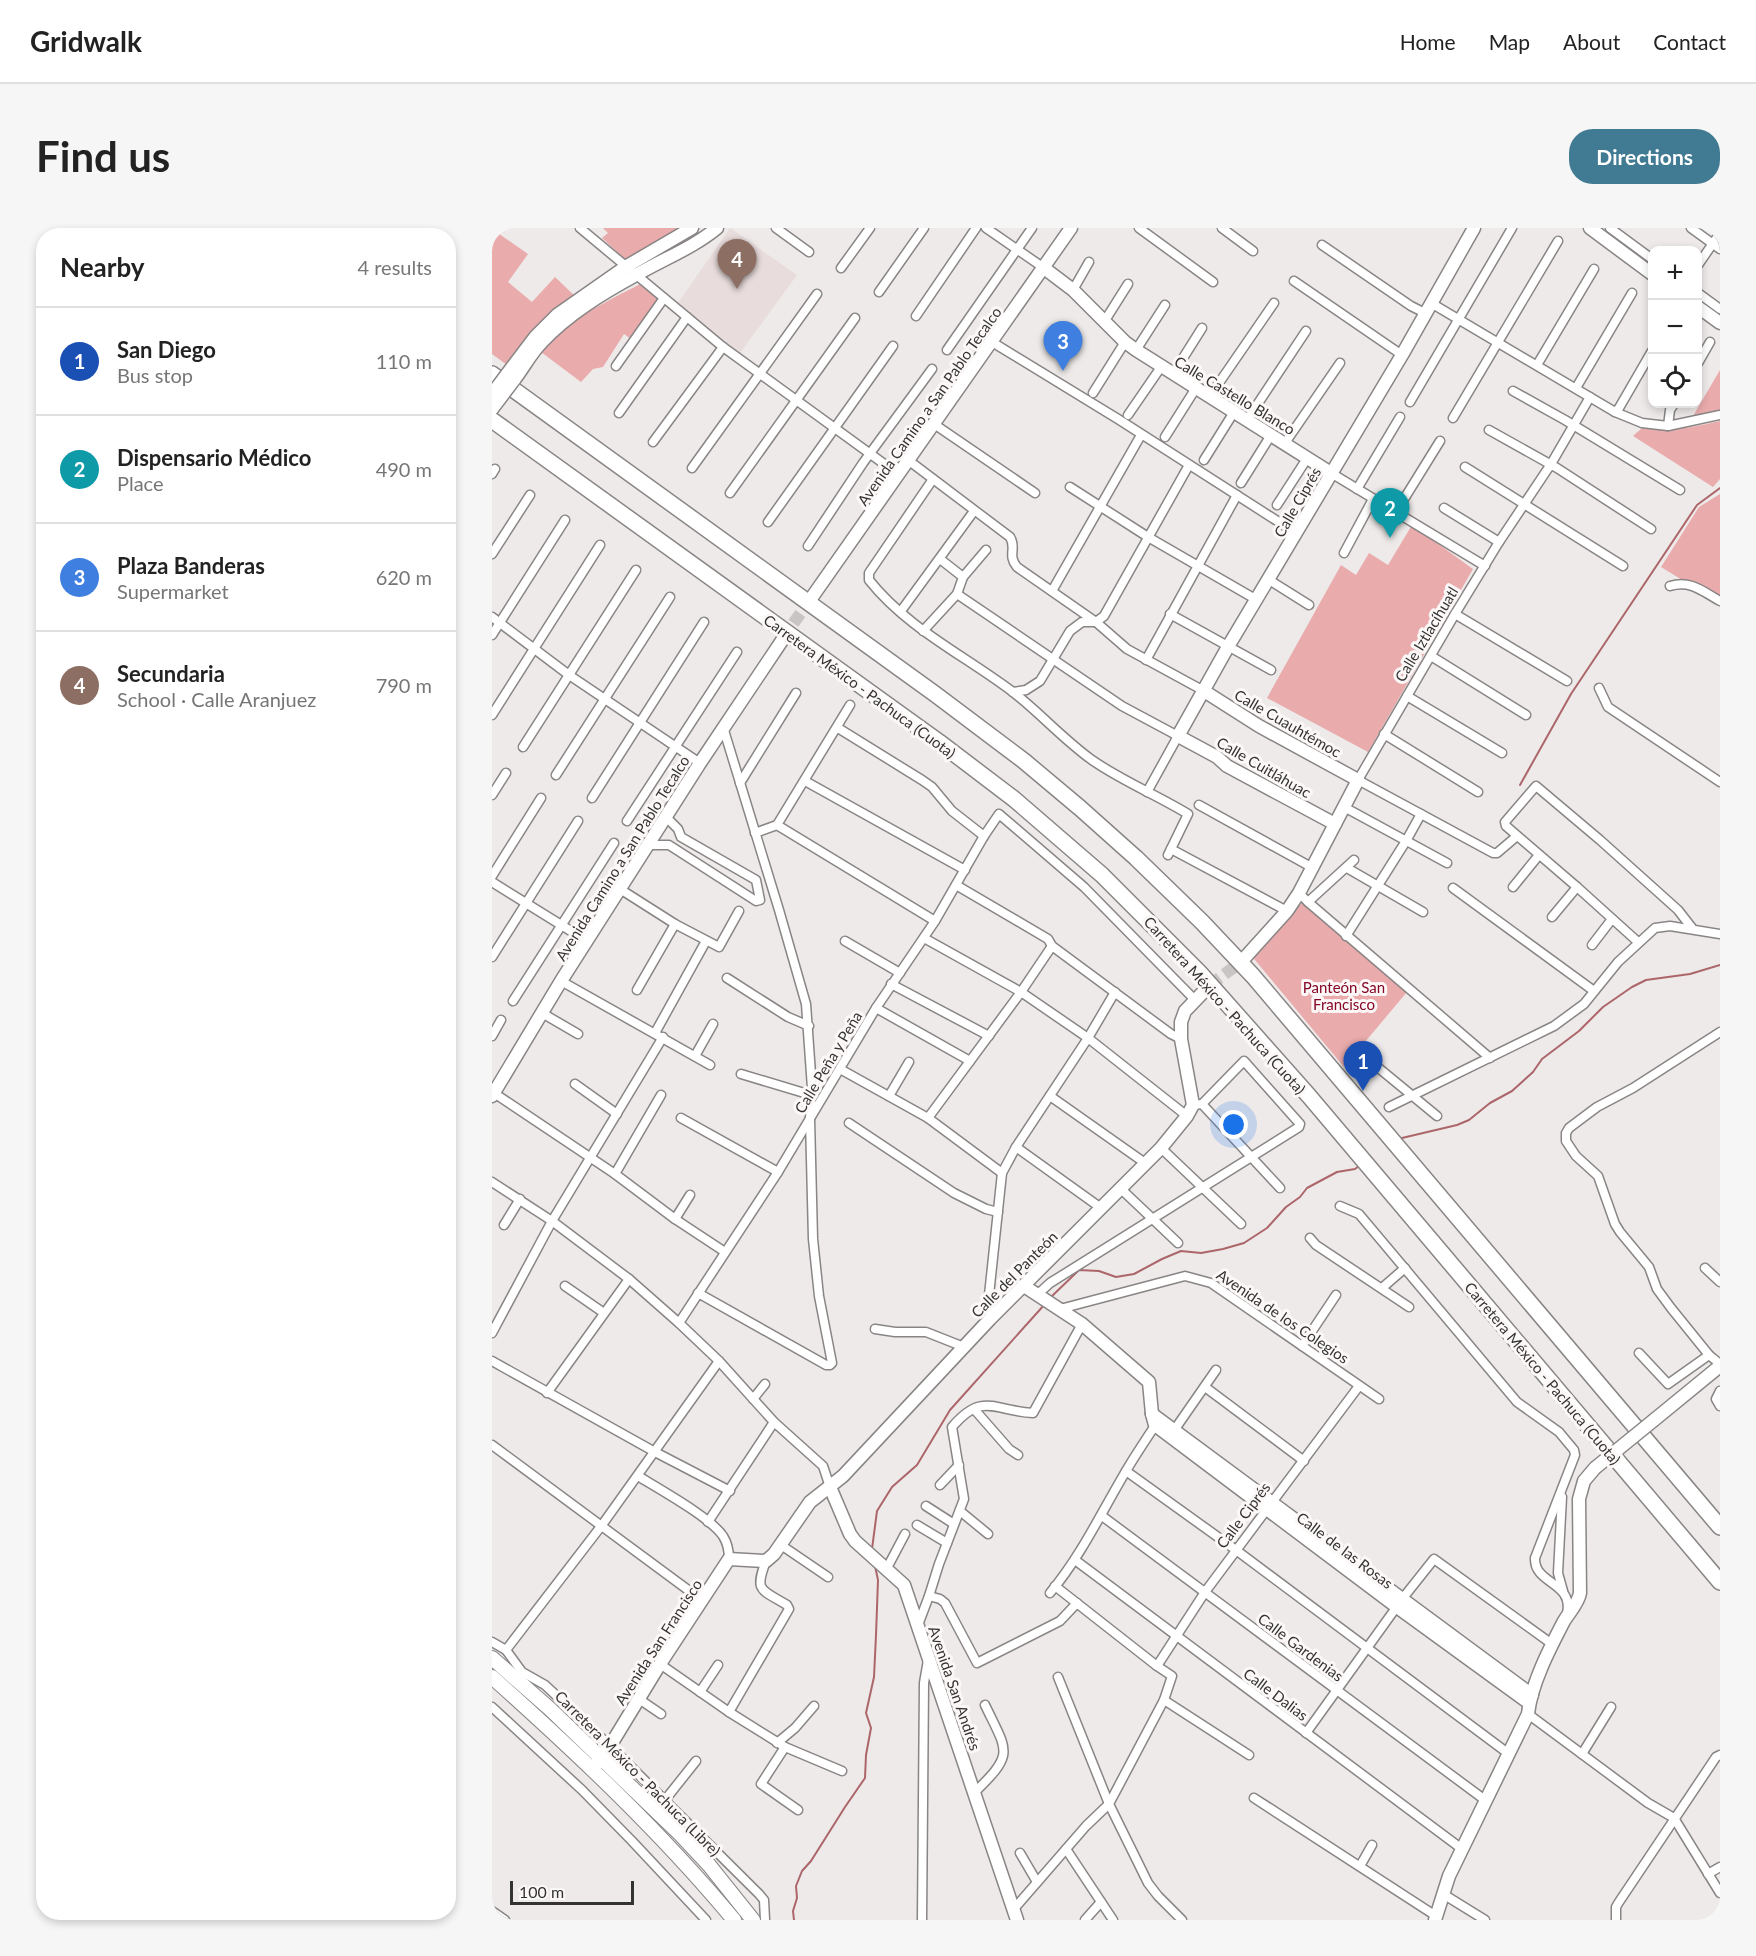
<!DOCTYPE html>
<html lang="en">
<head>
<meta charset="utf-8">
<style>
  body { margin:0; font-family:Lato,sans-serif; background:#f6f6f6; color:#222 }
  .controls { position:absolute; right:18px; top:18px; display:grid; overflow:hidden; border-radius:12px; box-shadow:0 3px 9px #0003 }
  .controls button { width:54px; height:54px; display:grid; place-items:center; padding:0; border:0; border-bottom:2px solid #e0e0e0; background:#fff; color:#222; font:30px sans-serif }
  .scale { position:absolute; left:18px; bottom:15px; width:124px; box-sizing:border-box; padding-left:6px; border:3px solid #343333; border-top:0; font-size:16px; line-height:21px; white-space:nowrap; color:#343333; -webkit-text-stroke:4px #fcf8f8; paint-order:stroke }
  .you { position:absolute; left:742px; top:897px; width:21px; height:21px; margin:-15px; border:4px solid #fff; border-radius:50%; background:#1a73e8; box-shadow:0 0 0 9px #1a73e833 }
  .badge { display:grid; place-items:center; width:39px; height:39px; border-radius:50%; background:#407a93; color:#fff; font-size:20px; font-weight:700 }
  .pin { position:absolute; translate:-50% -50px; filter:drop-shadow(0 2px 3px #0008) }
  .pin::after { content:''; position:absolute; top:32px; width:21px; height:18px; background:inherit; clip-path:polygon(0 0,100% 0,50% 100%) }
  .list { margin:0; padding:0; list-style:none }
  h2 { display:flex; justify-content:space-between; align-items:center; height:78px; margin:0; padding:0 24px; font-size:26px }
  h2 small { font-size:20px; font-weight:400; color:#767676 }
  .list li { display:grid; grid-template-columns:39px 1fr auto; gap:18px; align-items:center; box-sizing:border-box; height:108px; padding:0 24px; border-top:2px solid #e0e0e0 }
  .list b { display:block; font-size:22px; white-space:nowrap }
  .list p { margin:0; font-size:20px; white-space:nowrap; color:#767676 }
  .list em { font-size:20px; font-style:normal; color:#767676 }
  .icon { flex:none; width:33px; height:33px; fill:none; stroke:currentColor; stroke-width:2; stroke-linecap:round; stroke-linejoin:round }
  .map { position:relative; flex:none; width:1228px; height:1692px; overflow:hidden; border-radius:24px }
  header { display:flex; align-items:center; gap:36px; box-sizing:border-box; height:84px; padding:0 30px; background:#fff; border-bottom:2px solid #e0e0e0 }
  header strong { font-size:28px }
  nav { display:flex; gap:33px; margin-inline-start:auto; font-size:21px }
  .intro { display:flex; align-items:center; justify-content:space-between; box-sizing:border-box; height:144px; padding:0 36px }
  h1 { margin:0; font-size:42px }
  .button { padding:15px 27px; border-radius:24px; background:#407a93; color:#fff; font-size:21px; font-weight:700 }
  main { display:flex; gap:36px; padding:0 36px }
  aside { flex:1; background:#fff; border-radius:24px; box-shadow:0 3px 9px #0003 }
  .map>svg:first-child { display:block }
  .built { fill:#e9dcdc }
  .green { fill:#e9abac }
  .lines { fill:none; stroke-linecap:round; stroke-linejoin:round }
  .stream { stroke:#ac666a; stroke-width:2 }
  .secondary-tunnel { stroke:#c9c5c5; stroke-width:12; stroke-dasharray:12 6; stroke-linecap:butt }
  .street-casing { stroke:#898585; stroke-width:11 }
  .secondary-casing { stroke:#898585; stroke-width:15 }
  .primary-casing { stroke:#898585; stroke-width:16 }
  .highway-casing { stroke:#898585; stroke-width:18 }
  .street { stroke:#fff; stroke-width:8 }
  .secondary { stroke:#fff; stroke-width:12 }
  .primary { stroke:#fff; stroke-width:14 }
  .highway { stroke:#fff; stroke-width:15 }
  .secondary-bridge-casing { stroke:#898585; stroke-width:15; stroke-linecap:butt }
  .secondary-bridge { stroke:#fff; stroke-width:12 }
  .labels { text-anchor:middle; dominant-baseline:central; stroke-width:6; stroke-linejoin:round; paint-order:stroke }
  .street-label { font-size:15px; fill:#343333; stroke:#fcf8f8 }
  .park-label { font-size:15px; fill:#850826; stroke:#fcf8f8 }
</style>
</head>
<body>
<header>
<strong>Gridwalk</strong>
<nav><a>Home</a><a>Map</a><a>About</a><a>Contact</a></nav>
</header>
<div class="intro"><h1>Find us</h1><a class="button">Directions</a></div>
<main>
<aside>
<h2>Nearby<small>4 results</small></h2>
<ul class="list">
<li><span class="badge" style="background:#1a4fb4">1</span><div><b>San Diego</b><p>Bus stop</p></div><em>110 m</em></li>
<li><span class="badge" style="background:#0f9aa8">2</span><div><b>Dispensario Médico</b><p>Place</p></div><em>490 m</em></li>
<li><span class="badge" style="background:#3f7fe0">3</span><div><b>Plaza Banderas</b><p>Supermarket</p></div><em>620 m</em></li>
<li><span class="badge" style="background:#8d6e63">4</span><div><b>Secundaria</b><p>School · Calle Aranjuez</p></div><em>790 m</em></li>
</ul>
</aside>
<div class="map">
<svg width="1228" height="1692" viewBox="0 0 1228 1692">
  <rect width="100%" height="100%" fill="#eeeaea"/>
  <!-- built -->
  <path class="built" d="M238 0 305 47 248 125 186 75Z"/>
  <!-- green -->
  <g class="green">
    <path d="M111 0H190L134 32 110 10 116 5Z"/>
    <path d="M0 1 36 26 16 54 40 74 63 49 85 70 19 140 0 126Z"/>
    <path d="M148 56 171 73 140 112 132 106 111 139 101 141 89 154 49 124C73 93 114 74 148 56Z"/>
    <path d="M1228 142V182L1201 188Z"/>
    <path d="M1228 193V251L1221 259 1141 208 1150 200C1181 203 1198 200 1228 193Z"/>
    <path d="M1228 266V375L1169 339 1207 279Z"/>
    <path d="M920 297 981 341 876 524 775 470 849 337 864 347 877 325 896 337Z"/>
    <path d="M813 672 915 764 852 839 758 726Z"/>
  </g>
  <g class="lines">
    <!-- stream -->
    <g class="stream">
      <path d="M1028 557 1079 466 1205 277 1228 260"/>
      <path d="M910 910 965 897 977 892 998 875 1020 863 1041 844 1050 831 1087 803 1111 779 1140 759 1154 752 1198 746 1228 737"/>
      <path d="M559 1069 587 1042 607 1043 624 1049 642 1046 670 1031 689 1023 709 1025 731 1021 752 1015 775 1000 794 979 808 969 815 960 845 944 863 941 867 938"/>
      <path d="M380 1321 385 1283 400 1259 425 1237 458 1182 553 1076"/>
      <path d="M302 1692 301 1683 305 1670 304 1658 310 1643 319 1633 353 1579 373 1550 374 1527 379 1500 374 1485 382 1449 384 1407 386 1352 383 1338"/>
    </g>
    <!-- secondary-tunnel -->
    <g class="secondary-tunnel">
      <path d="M291 410 318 372"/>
      <path d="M718 757 749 734"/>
    </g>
    <!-- street casing -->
    <g class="street-casing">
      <g id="street">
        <path d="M88 0 231 119 406 246"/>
        <path d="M284 0 317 24"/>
        <path d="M494 0 552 40"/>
        <path d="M647 0 721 54"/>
        <path d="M730 0 761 23"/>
        <path d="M1118 0 1160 31"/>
        <path d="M1199 0 1228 21"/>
        <path d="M830 17 919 78 933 85"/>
        <path d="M1206 37 1228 5"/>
        <path d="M349 40 378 0"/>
        <path d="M802 53 910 127"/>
        <path d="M581 62 597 34"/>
        <path d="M387 64 432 0"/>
        <path d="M1206 65 1228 81"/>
        <path d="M939 75 1123 184 1150 195 1176 198 1228 187"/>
        <path d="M424 88 484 0"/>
        <path d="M612 94 636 56"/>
        <path d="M500 114 626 191 804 305"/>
        <path d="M455 122 540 0"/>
        <path d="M644 122 673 77"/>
        <path d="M1206 135 1218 114"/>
        <path d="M1045 137 1102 41"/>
        <path d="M124 138 172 70"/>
        <path d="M681 146 710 100"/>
        <path d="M1084 160 1140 65"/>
        <path d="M1021 163 1073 192 1188 262"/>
        <path d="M601 165 633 114"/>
        <path d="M718 168 782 75"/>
        <path d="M918 174 1020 0"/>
        <path d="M1123 184 1127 180 1160 123"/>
        <path d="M127 185 195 89"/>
        <path d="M636 187 669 139"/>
        <path d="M961 190 1066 13"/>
        <path d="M755 192 814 103"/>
        <path d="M442 196 543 265"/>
        <path d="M1176 198 1178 182 1182 176"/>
        <path d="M997 202 1065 240 1159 301"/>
        <path d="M673 209 704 160"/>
        <path d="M161 214 231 119"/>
        <path d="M793 215 848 135"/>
        <path d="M416 232 518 309C525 320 515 327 525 339L604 394 635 421 712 463"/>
        <path d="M712 232 742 184"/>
        <path d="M973 239 1131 338"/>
        <path d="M200 240 325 66"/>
        <path d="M839 245 993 338"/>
        <path d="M0 246 3 241"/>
        <path d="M441 251 377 345V352C415 400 472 427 521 464 548 485 572 512 600 532 630 553 665 567 696 586L676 627"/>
        <path d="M749 255 779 207"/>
        <path d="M578 259 656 309 765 372"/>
        <path d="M865 261 908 189"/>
        <path d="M238 265 363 90"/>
        <path d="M785 277 816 229"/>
        <path d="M952 280 1007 314"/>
        <path d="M904 284 948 213"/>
        <path d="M276 294 401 118"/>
        <path d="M316 318 371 235 440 141"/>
        <path d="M852 325 881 271"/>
        <path d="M0 326 38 267"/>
        <path d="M448 331 471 349"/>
        <path d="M777 352 817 377"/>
        <path d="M1178 358C1199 352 1210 363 1228 373"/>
        <path d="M560 363 649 207"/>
        <path d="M465 366 630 478 686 508 655 564"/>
        <path d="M409 383 482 283"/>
        <path d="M678 386 779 442"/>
        <path d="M963 386 1075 453"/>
        <path d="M0 389 77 447 208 535"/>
        <path d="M431 403 465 366 471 349 494 322"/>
        <path d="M0 407 73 292"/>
        <path d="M939 428 1034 487"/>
        <path d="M654 432 745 267"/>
        <path d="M1107 460 1116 479 1228 554"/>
        <path d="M521 464 534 462 548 453 578 403 590 394H604L612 388 697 237"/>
        <path d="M915 468 1010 525"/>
        <path d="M0 487 108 317"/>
        <path d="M346 500 430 552 440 559 460 583 492 608"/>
        <path d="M892 506 986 564"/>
        <path d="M31 519 144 342"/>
        <path d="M64 547 178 369"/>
        <path d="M313 553 473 642"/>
        <path d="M248 555 304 465"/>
        <path d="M0 567 14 545"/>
        <path d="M100 570 212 394"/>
        <path d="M707 577 821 640"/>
        <path d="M852 579 955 635"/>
        <path d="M135 593 245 424"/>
        <path d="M285 597 443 693"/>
        <path d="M263 605 285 597 358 477"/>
        <path d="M1025 608 1005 625H1001L866 552 963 386 1007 314 1059 236 1098 169"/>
        <path d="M156 617H177L264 673 268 672 264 652 189 609 186 601 174 589"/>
        <path d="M679 621 795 683"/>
        <path d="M855 640 931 684"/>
        <path d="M0 648 49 570"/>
        <path d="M0 654 95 713"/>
        <path d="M464 657 556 711 560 718 679 806 689 811"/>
        <path d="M1021 659 1047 627"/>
        <path d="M961 660 1102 763"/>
        <path d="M128 661 183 696 227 719 247 683"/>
        <path d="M807 665 816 674 862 632"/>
        <path d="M816 674 998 830"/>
        <path d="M1060 689 1085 659"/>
        <path d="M854 708 914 613 929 586"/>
        <path d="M432 710 529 764 596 810 695 888"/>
        <path d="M353 713 408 745"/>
        <path d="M1146 714 1085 659 1014 598 1013 594 1044 558 1108 612 1186 682 1200 700"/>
        <path d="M1100 717 1120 691"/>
        <path d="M0 729 86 593"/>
        <path d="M235 750 296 789 317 798"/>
        <path d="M69 753 218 837"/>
        <path d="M399 756 497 808"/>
        <path d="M145 762 183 696"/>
        <path d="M21 773 122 615"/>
        <path d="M384 780 478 833"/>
        <path d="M50 785 86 806"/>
        <path d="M1228 804 1141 860 1105 879 1077 900 1074 905V913L1084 928 1106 948 1123 996 1128 1004 1157 1039 1165 1061 1179 1080 1217 1127 1228 1136"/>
        <path d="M163 805 214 713"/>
        <path d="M0 808 9 792"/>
        <path d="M203 828 221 796"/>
        <path d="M883 837 945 888"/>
        <path d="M348 841 436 890 510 945"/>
        <path d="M249 846 319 867"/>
        <path d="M83 856 125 886"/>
        <path d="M2 865 123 946 183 991 233 1024"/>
        <path d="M397 868 417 834"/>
        <path d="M558 868 653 935"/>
        <path d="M710 876 788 960"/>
        <path d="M897 879 1062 798 1092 776 1126 734 1163 700 1178 698 1228 706"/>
        <path d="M189 890 286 944"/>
        <path d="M436 890 529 764 560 718"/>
        <path d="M357 895 462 965 494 981 506 984"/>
        <path d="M524 919 609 980"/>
        <path d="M669 920 749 996"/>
        <path d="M123 946 169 867"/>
        <path d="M0 954 60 993 137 1051 187 1095 227 1133 282 1194 331 1238 338 1259"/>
        <path d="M628 960 686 1015"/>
        <path d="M848 978 867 986 1025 1174 1067 1204 1082 1222 1083 1227 1043 1330C1042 1357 1082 1353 1075 1386"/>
        <path d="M183 991 198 967"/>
        <path d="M12 997 28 971"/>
        <path d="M818 1010 824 1017 917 1079"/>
        <path d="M1213 1040 1228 1054"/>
        <path d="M73 1058 112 1085"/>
        <path d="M890 1060 913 1040"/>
        <path d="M206 1065 334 1137H338L340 1135 327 1068 321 1011 318 891 320 860 314 776 287 682 231 499"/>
        <path d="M546 1066 558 1055 807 899 808 896 752 833 710 876 701 877"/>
        <path d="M568 1081 693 1048 719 1055 887 1171"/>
        <path d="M498 1091 497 1067 510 945 524 919 596 810 623 764"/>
        <path d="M187 1095 286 944 384 780 443 693 492 608 507 586 592 659 703 772"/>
        <path d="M383 1101 403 1104H434L472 1119"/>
        <path d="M0 1105 60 993 171 809"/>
        <path d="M810 1118 844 1067"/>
        <path d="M1147 1125 1176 1156 1217 1127"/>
        <path d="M0 1133 163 1224 238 1263"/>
        <path d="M713 1159 812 1233"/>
        <path d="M1228 1163 1224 1171 1228 1178"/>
        <path d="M55 1165 137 1051"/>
        <path d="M261 1171 273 1156"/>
        <path d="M482 1181 517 1221 526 1227"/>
        <path d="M683 1201 724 1142"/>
        <path d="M0 1217 211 1373"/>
        <path d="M634 1243 744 1322 1017 1526"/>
        <path d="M146 1248C167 1261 218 1289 231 1308 236 1316 237 1322 237 1331"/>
        <path d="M448 1257 467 1237"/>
        <path d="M1070 1269 1066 1345 1071 1363"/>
        <path d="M434 1278 462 1296"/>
        <path d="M468 1283 496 1306"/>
        <path d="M610 1288 993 1572"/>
        <path d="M216 1294 282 1194"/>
        <path d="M425 1297 455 1315"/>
        <path d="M289 1317 336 1349"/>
        <path d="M583 1332 970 1621"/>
        <path d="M395 1340 413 1306"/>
        <path d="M558 1365C589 1328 609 1285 634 1243 644 1226 655 1210 666 1193"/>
        <path d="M437 1368 448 1371 453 1375 485 1435 568 1393 585 1375"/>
        <path d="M426 1397 437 1368 447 1336 472 1271 460 1199C491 1163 502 1183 541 1185L590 1096"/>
        <path d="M0 1414 14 1422 30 1444 53 1457 118 1518 267 1666 272 1672 273 1692"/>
        <path d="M14 1422 110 1297 227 1133"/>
        <path d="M168 1436 237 1484 293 1519 350 1543"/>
        <path d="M665 1438 713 1364 867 1158"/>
        <path d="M566 1449 617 1576 656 1655 666 1668 690 1692"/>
        <path d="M208 1464 226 1437"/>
        <path d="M147 1471 169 1486"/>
        <path d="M672 1472 757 1527"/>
        <path d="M0 1479 90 1562 140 1613 214 1692"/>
        <path d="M237 1484 297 1381 295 1377C269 1361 262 1364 274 1333"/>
        <path d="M1036 1486 1156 1575 1182 1590 1228 1665"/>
        <path d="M814 1505 911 1370 942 1331 1060 1416"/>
        <path d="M285 1515 303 1500 322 1478"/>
        <path d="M293 1519 269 1556 306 1582"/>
        <path d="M1090 1526 1119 1479"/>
        <path d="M482 1565C523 1525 516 1525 493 1477"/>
        <path d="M762 1570 944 1688"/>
        <path d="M173 1572 204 1533"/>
        <path d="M574 1621 621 1692"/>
        <path d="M528 1625 545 1654"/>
        <path d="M868 1638 880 1617"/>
        <path d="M1216 1646 1228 1639"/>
        <path d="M951 1666 993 1692"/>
        <path d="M522 1681 594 1598 617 1576 672 1472 680 1448 665 1438 563 1358"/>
        <path d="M0 1683 13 1692"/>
        <path d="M430 1692 432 1455 436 1432"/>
        <path d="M593 1692 609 1674"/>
        <path d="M1124 1692V1679L1127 1674 1224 1529 1228 1527"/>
      </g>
    </g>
    <!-- secondary casing -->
    <g class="secondary-casing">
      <g id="secondary">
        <path d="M1098 0 1160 46"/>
        <path d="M552 40 581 62 633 114 644 122 839 245"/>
        <path d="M1206 79 1228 95"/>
        <path d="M15 146 43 109 65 87 135 38 200 0"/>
        <path d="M22 152C32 139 39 125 50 114 76 86 111 65 144 47 171 31 201 20 225 0"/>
        <path d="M318 372 579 0"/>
        <path d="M712 463 767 498 866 552 807 665 795 683 749 734"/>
        <path d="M843 596 735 538 725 529 686 508 737 417 910 127 982 0"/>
        <path d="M0 868 69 753 208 535 291 411"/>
        <path d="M532 1058 590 1096 657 1154 660 1186 663 1197 905 1379 1037 1475"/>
        <path d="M660 1186 1040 1467"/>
        <path d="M1162 1192 1228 1138"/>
        <path d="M338 1259 358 1306 363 1313 412 1357 525 1692"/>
        <path d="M104 1536 118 1518 168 1436 237 1331 274 1333 282 1326 318 1274 351 1248 498 1091 669 920 695 888 701 877 689 811V794L693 783 718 757"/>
        <path d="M943 1692 957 1648 1036 1486C1039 1456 1058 1420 1072 1393 1078 1383 1086 1376 1088 1365L1087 1271 1092 1253 1103 1240"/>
      </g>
    </g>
    <!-- primary casing -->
    <g class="primary-casing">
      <g id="primary">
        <path d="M0 1430 58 1481 188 1606 217 1637 261 1692"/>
        <path d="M0 1449C85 1525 169 1604 242 1692"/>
      </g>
    </g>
    <!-- highway casing -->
    <g class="highway-casing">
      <g id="highway">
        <path d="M0 146 443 466 532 533 588 580 644 630 710 694 761 748 1228 1299"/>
        <path d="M0 192 447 514 522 571 610 647 707 744 817 868 1228 1354"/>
      </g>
    </g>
    <!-- street -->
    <use href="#street" class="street"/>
    <!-- secondary -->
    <use href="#secondary" class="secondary"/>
    <!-- primary -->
    <use href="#primary" class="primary"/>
    <!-- highway -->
    <use href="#highway" class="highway"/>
    <!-- secondary-bridge casing -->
    <g class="secondary-bridge-casing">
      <g id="secondary-bridge">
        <path d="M0 166 15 146"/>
        <path d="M0 181 22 152"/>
        <path d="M1103 1240 1162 1192"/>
      </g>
    </g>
    <!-- secondary-bridge -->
    <use href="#secondary-bridge" class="secondary-bridge"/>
  </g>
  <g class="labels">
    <!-- street labels -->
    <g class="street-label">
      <text transform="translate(743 167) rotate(31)">Calle Castello Blanco</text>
      <text transform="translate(437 178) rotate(-55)">Avenida Camino a San Pablo Tecalco</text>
      <text transform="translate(805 274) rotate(-60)">Calle Ciprés</text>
      <text transform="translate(934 406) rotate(-59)">Calle Iztlacíhuatl</text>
      <text transform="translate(368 458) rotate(36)">Carretera México - Pachuca (Cuota)</text>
      <text transform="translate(796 495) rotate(30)">Calle Cuauhtémoc</text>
      <text transform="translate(772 539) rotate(30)">Calle Cuitláhuac</text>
      <text transform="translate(130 630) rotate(-58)">Avenida Camino a San Pablo Tecalco</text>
      <text transform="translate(733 777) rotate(48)">Carretera México - Pachuca (Cuota)</text>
      <text transform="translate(336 834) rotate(-59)">Calle Peña y Peña</text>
      <text transform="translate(522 1046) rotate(-45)">Calle del Panteón</text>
      <text transform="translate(791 1088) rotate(34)">Avenida de los Colegios</text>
      <text transform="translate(1051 1145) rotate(50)">Carretera México - Pachuca (Cuota)</text>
      <text transform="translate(751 1287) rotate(-53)">Calle Ciprés</text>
      <text transform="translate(853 1322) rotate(37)">Calle de las Rosas</text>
      <text transform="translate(166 1414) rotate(-57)">Avenida San Francisco</text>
      <text transform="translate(809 1419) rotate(37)">Calle Gardenias</text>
      <text transform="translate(463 1460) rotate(71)">Avenida San Andrés</text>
      <text transform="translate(784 1466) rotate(37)">Calle Dalias</text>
      <text transform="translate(146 1545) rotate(45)">Carretera México - Pachuca (Libre)</text>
    </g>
    <!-- park labels -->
    <g class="park-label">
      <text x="852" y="759">Panteón San<tspan x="852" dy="17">Francisco</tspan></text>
    </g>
  </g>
</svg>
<div class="controls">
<button>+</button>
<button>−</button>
<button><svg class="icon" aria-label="locate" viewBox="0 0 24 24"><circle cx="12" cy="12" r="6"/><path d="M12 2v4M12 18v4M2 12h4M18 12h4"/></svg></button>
</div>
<div class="scale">100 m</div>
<div class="you"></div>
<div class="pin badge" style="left:871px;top:863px;background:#1a4fb4">1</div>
<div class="pin badge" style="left:898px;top:310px;background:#0f9aa8">2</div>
<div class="pin badge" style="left:571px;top:143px;background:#3f7fe0">3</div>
<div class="pin badge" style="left:245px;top:61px;background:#8d6e63">4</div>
</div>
</main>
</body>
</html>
